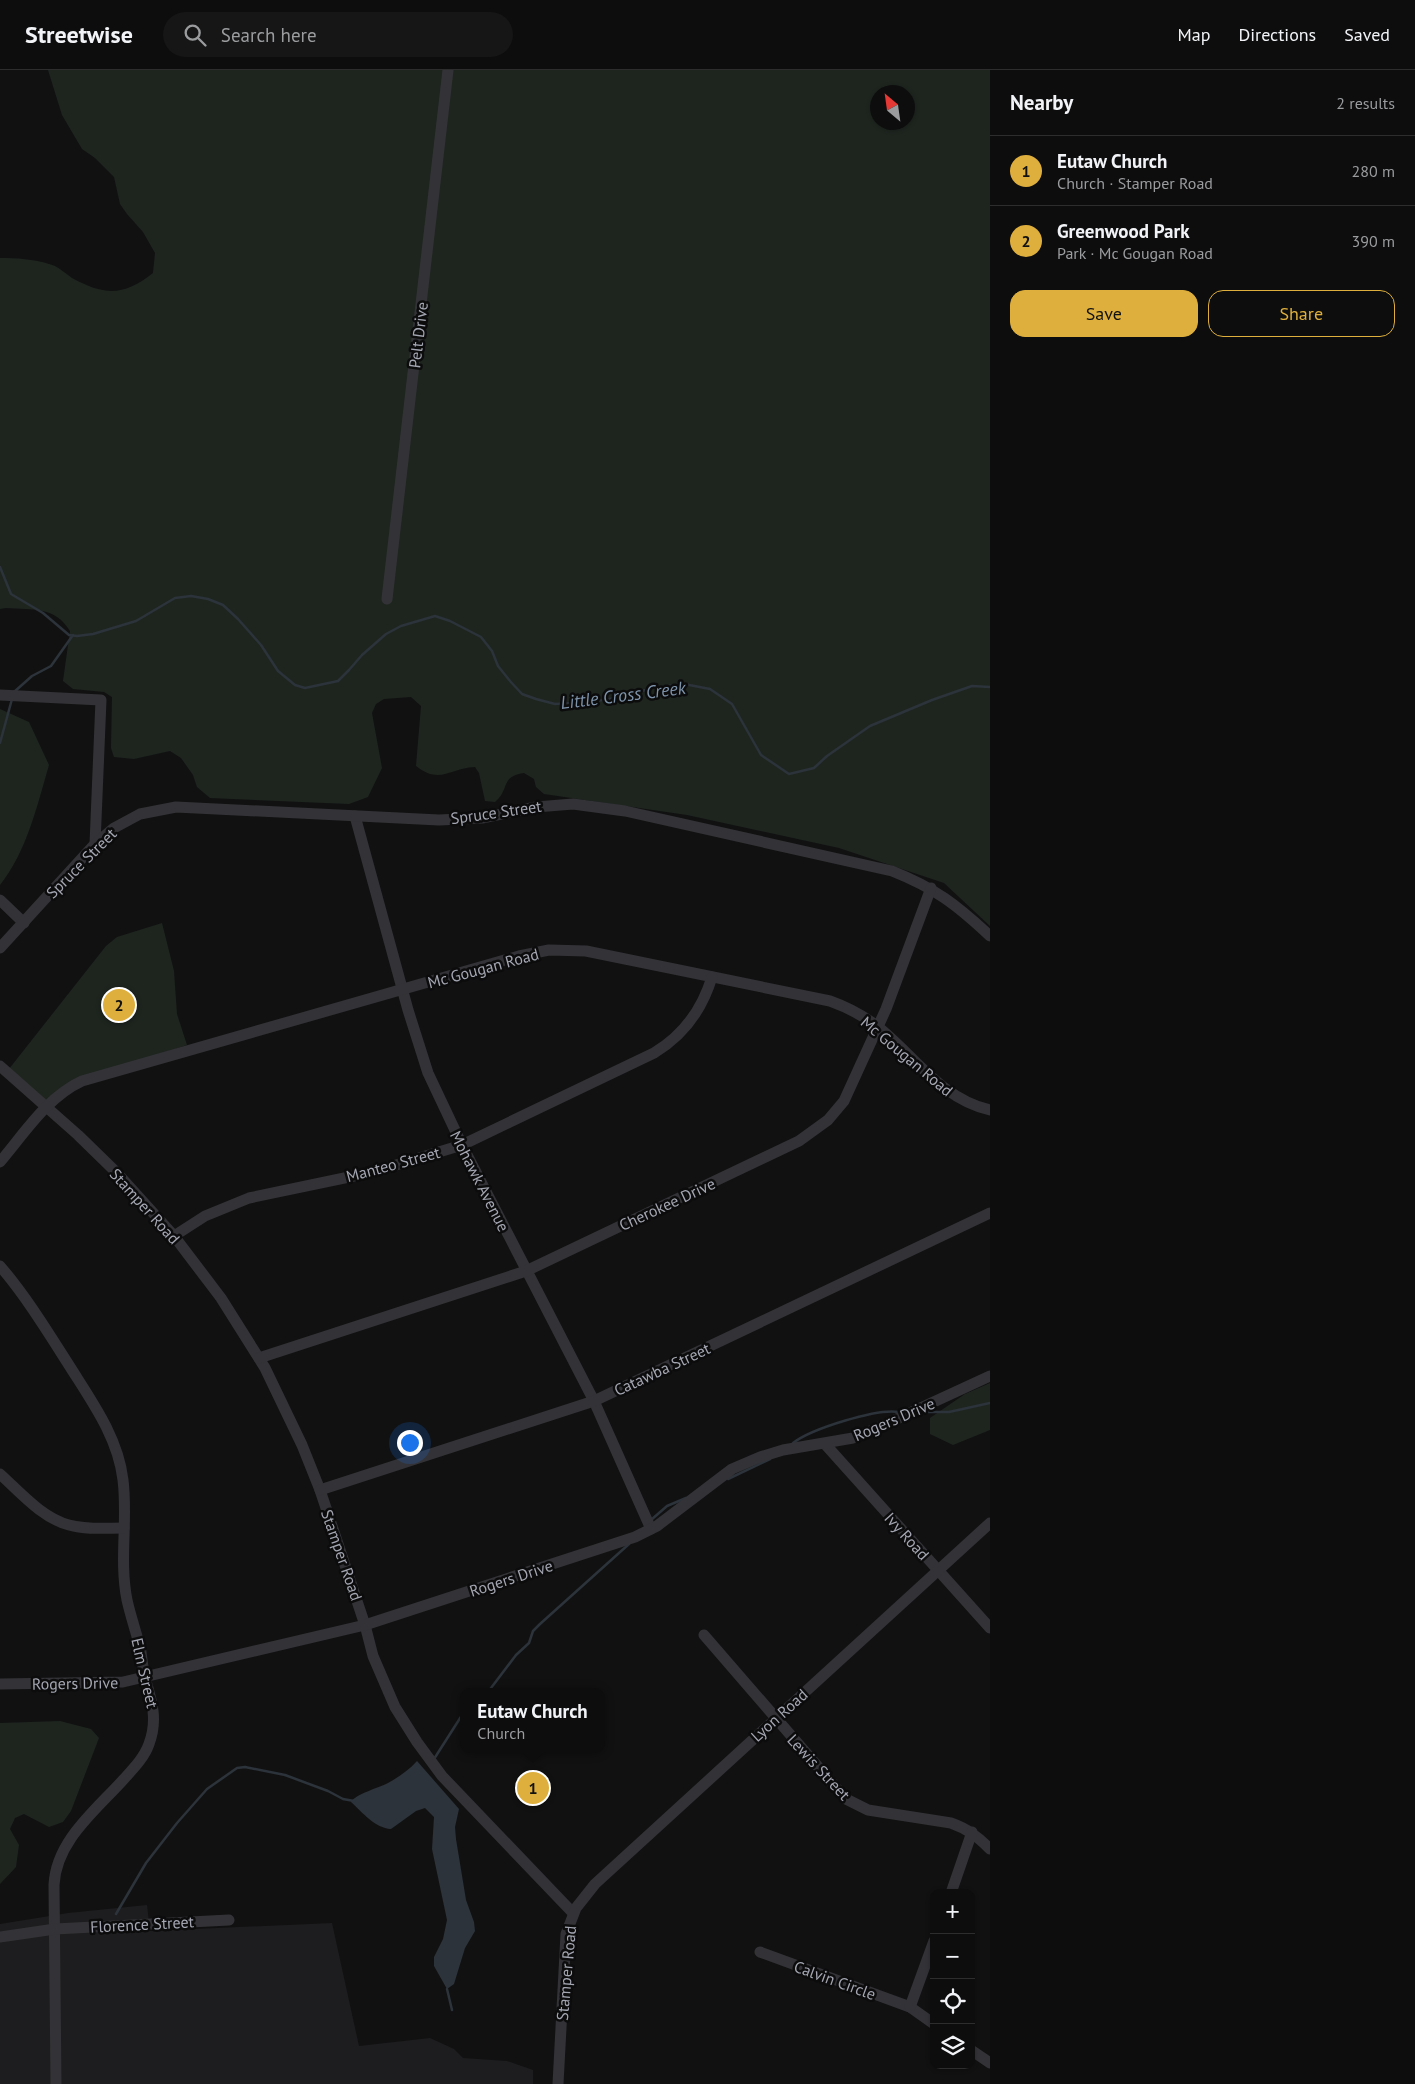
<!DOCTYPE html>
<html lang="en">
<head>
<meta charset="utf-8">
<style>
  body { margin:0; font-family:"PT Sans",sans-serif; background:#161617; color:#f1f3f6 }
  .controls { position:absolute; right:15px; bottom:15px; display:grid; overflow:hidden; border-radius:10px; box-shadow:0 1px 4px #0004 }
  .controls button { width:45px; height:45px; display:grid; place-items:center; padding:0; border:0; border-bottom:1px solid #2d2d2e; background:#0d0d0e; color:#f1f3f6; font:25px sans-serif }
  .compass { position:absolute; left:870px; top:15px; width:45px; height:45px; border-radius:50%; background:#0d0d0e; box-shadow:0 1px 4px #0004; rotate:331deg }
  .you { position:absolute; left:409px; top:1372px; width:18px; height:18px; margin:-12px; border:4px solid #fff; border-radius:50%; background:#1a73e8; box-shadow:0 0 0 8px #1a73e833 }
  .badge { display:grid; place-items:center; width:32px; height:32px; border-radius:50%; background:#deaf3d; color:#111; font-size:16px; font-weight:700 }
  .pin { position:absolute; translate:-50% -50%; border:2px solid #fff; box-shadow:0 1px 5px #0006 }
  .popup { position:absolute; left:460px; top:1618px; width:145px; height:65px; box-sizing:border-box; display:grid; place-content:center; border-radius:10px; background:#0d0d0e; filter:drop-shadow(0 1px 4px #0005); font-size:16px; white-space:nowrap; color:#9a9c9e }
  .popup b { font-size:19px; color:#f1f3f6 }
  .popup::after { content:''; position:absolute; left:50%; top:100%; margin-left:-10px; border:10px solid transparent; border-top-color:#0d0d0e }
  .list { margin:0; padding:0; list-style:none }
  h2 { display:flex; justify-content:space-between; align-items:center; height:65px; margin:0; padding:0 20px; font-size:21px }
  h2 small { font-size:16px; font-weight:400; color:#9a9c9e }
  .list li { display:grid; grid-template-columns:32px 1fr auto; gap:15px; align-items:center; box-sizing:border-box; height:70px; padding:0 20px; border-top:1px solid #2d2d2e }
  .list b { display:block; font-size:19px; white-space:nowrap }
  .list p { margin:0; font-size:16px; white-space:nowrap; color:#9a9c9e }
  .list em { font-size:16px; font-style:normal; color:#9a9c9e }
  .actions { display:flex; gap:10px; padding:15px 20px }
  .actions a { flex:1; padding:11px 0; border:1px solid #deaf3d; border-radius:15px; text-align:center; font-size:18px; color:#deaf3d }
  .actions .main { background:#deaf3d; color:#111 }
  .icon { flex:none; width:28px; height:28px; fill:none; stroke:currentColor; stroke-width:2; stroke-linecap:round; stroke-linejoin:round }
  .map { position:relative; flex:none; width:990px; height:2014px; overflow:hidden }
  header { display:flex; align-items:center; gap:30px; box-sizing:border-box; height:70px; padding:0 25px; background:#0d0d0e; border-bottom:1px solid #2d2d2e }
  header strong { font-size:24px }
  nav { display:flex; gap:28px; margin-inline-start:auto; font-size:18px }
  .search { width:350px; height:45px; background:#161617; display:flex; align-items:center; gap:12px; box-sizing:border-box; padding:0 18px; border-radius:28px; color:#9a9c9e; font-size:19px }
  main { display:flex }
  aside { flex:1; background:#0d0d0e }
  .map>svg:first-child { display:block }
  .built { fill:#1d1d1f }
  .green { fill:#1e251f; fill-rule:evenodd }
  .water { fill:#2c333a }
  .lines { fill:none; stroke-linecap:round; stroke-linejoin:round }
  .stream { stroke:#2c333a; stroke-width:2.5 }
  .minor { stroke:#333337; stroke-width:11 }
  .labels { text-anchor:middle; dominant-baseline:central; stroke-width:5; stroke-linejoin:round; paint-order:stroke }
  .street-label { font-size:16px; fill:#a4a7b2; stroke:#0c0c0d }
  .water-label { font-size:18px; font-style:italic; fill:#7e93aa; stroke:#0c0c0d }
</style>
</head>
<body>
<header>
<strong>Streetwise</strong>
<div class="search"><svg class="icon" aria-label="search" viewBox="0 0 24 24"><circle cx="10" cy="10" r="6"/><path d="M15 15l6 6"/></svg>Search here</div>
<nav><a>Map</a><a>Directions</a><a>Saved</a></nav>
</header>
<main>
<div class="map">
<svg width="990" height="2014" viewBox="0 0 990 2014">
  <rect width="100%" height="100%" fill="#111112"/>
  <!-- built -->
  <path class="built" d="M147 1835 150 1861 332 1853 359 1976 430 1968 454 1979 463 1988 507 1991 533 2000V2014H0V1854L68 1843Z"/>
  <!-- green -->
  <g class="green">
    <path d="M48 0H990V856L944 813 839 778 687 745 544 724 536 717 534 709 524 703C500 706 510 720 495 732L485 731 479 703 475 697C450 698 440 715 416 696L421 636 411 627 384 629 376 634 372 643 382 698 368 727 349 734 210 728 197 717 193 705 181 688 170 681 134 689 114 687 111 678 112 627 104 622 73 619 63 611 70 561C55 536 33 540 6 538L0 539V188C16 188 34 189 49 194 58 196 65 203 72 208 105 226 124 226 153 203L155 183 143 162 127 144 120 134 114 107 95 88 82 79 62 45ZM878 22H908V52H878Z"/>
    <path d="M0 639 29 652 49 695C37 736 27 781 0 815Z"/>
    <path d="M162 853 174 901 177 944 187 975 63 1016 46 1030 9 999 106 876 117 867Z"/>
    <path d="M990 1313V1360L953 1375 930 1364V1348L965 1324Z"/>
    <path d="M60 1651 91 1659 99 1668 71 1741 63 1752 49 1757 24 1744 15 1748 10 1759 19 1775 16 1797 0 1814V1653Z"/>
  </g>
  <!-- water -->
  <path class="water" d="M417 1691 459 1739 455 1757 456 1769 466 1830 474 1852 475 1861 465 1878 454 1914 447 1919 434 1896V1887L443 1869 447 1850 432 1779 434 1747 425 1738 416 1741 391 1759C375 1758 363 1743 351 1732 356 1724 378 1718 388 1713 399 1707 409 1700 417 1691Z"/>
  <g class="lines">
    <!-- stream -->
    <g class="stream">
      <path d="M0 497 11 524 43 543 69 565 77 566 93 564 136 551 175 528 191 526 208 529 223 535 238 549 261 575 278 601 295 615 305 618 338 611 349 600 362 585 386 564 401 556 435 546 450 551 481 567 492 581 498 596 510 611 522 624 536 629 555 634 589 632 623 627 652 618 684 614 710 619 732 634 761 685 789 704 814 698 827 686 870 656 932 630 972 616 990 617"/>
      <path d="M14 622 32 606 51 596 73 565"/>
      <path d="M0 673 12 629"/>
      <path d="M924 1342H949L990 1333"/>
      <path d="M793 1373C811 1359 877 1338 899 1342"/>
      <path d="M728 1409 770 1389"/>
      <path d="M651 1450 667 1436 686 1428"/>
      <path d="M488 1622 516 1585 529 1573 533 1561 540 1554 629 1474"/>
      <path d="M434 1689 464 1642"/>
      <path d="M116 1844 146 1793 177 1753 207 1719 237 1698 245 1697 285 1705 328 1721 343 1729 354 1731"/>
      <path d="M447 1919 452 1940"/>
    </g>
    <!-- minor -->
    <g class="minor">
      <path d="M387 529 448 0"/>
      <path d="M0 625 101 630 95 774"/>
      <path d="M355 746 408 940 428 1003 462 1075 594 1331 651 1459"/>
      <path d="M0 830 24 853"/>
      <path d="M0 878 95 774 114 758 140 744 176 737 439 750 482 748 536 737 573 734 625 741 892 801C935 818 957 835 990 866"/>
      <path d="M0 996 78 1065 117 1103 174 1166 221 1228 265 1298 302 1375 320 1420 365 1555 373 1586 395 1637 417 1672 442 1706 573 1843"/>
      <path d="M0 1092C24 1064 47 1027 82 1011L519 886 549 880 586 881 830 931C847 937 862 945 877 956 915 986 941 1029 990 1040"/>
      <path d="M174 1166 205 1146 249 1128 373 1102 462 1075 654 983C684 965 702 940 712 907"/>
      <path d="M0 1196C25 1225 46 1259 67 1292 90 1329 118 1366 123 1410 128 1450 119 1490 127 1530 131 1548 137 1564 141 1582 142 1590 143 1599 145 1608 152 1631 158 1650 149 1674 144 1688 133 1699 123 1710 96 1740 56 1771 54 1815L56 2014"/>
      <path d="M259 1288 526 1201 799 1071 828 1050 844 1031 886 939 931 818"/>
      <path d="M825 1374 990 1558"/>
      <path d="M0 1404C20 1422 42 1448 69 1455 87 1460 106 1458 124 1458"/>
      <path d="M320 1420 594 1331 990 1143"/>
      <path d="M704 1565 846 1729 868 1740 951 1753C968 1759 978 1767 990 1779"/>
      <path d="M0 1614 123 1612 365 1555 635 1467 657 1456 732 1399 760 1387 783 1380 853 1368 875 1359 990 1306"/>
      <path d="M951 1823 972 1762"/>
      <path d="M0 1867 55 1859 229 1850"/>
      <path d="M760 1882 910 1937 934 1954"/>
      <path d="M910 1937 934 1871"/>
      <path d="M971 1980 990 1993"/>
      <path d="M558 2014 566 1864 576 1838 595 1814 990 1453"/>
    </g>
  </g>
  <g class="labels">
    <!-- street labels -->
    <g class="street-label">
      <text transform="translate(418 265) rotate(-83)">Pelt Drive</text>
      <text transform="translate(496 742) rotate(-8)">Spruce Street</text>
      <text transform="translate(81 793) rotate(-45)">Spruce Street</text>
      <text transform="translate(483 898) rotate(-15)">Mc Gougan Road</text>
      <text transform="translate(907 986) rotate(40)">Mc Gougan Road</text>
      <text transform="translate(393 1094) rotate(-15)">Manteo Street</text>
      <text transform="translate(480 1111) rotate(63)">Mohawk Avenue</text>
      <text transform="translate(667 1134) rotate(-25)">Cherokee Drive</text>
      <text transform="translate(145 1136) rotate(48)">Stamper Road</text>
      <text transform="translate(662 1299) rotate(-25)">Catawba Street</text>
      <text transform="translate(894 1349) rotate(-23)">Rogers Drive</text>
      <text transform="translate(907 1466) rotate(48)">Ivy Road</text>
      <text transform="translate(342 1485) rotate(71)">Stamper Road</text>
      <text transform="translate(511 1508) rotate(-18)">Rogers Drive</text>
      <text transform="translate(145 1603) rotate(77)">Elm Street</text>
      <text transform="translate(75 1613) rotate(-1)">Rogers Drive</text>
      <text transform="translate(779 1645) rotate(-42)">Lyon Road</text>
      <text transform="translate(819 1697) rotate(47)">Lewis Street</text>
      <text transform="translate(142 1854) rotate(-3)">Florence Street</text>
      <text transform="translate(566 1903) rotate(-85)">Stamper Road</text>
      <text transform="translate(835 1910) rotate(20)">Calvin Circle</text>
    </g>
    <!-- water labels -->
    <g class="water-label">
      <text transform="translate(623 625) rotate(-7)">Little Cross Creek</text>
    </g>
  </g>
</svg>
<div class="controls">
<button>+</button>
<button>−</button>
<button><svg class="icon" aria-label="locate" viewBox="0 0 24 24"><circle cx="12" cy="12" r="6"/><path d="M12 2v4M12 18v4M2 12h4M18 12h4"/></svg></button>
<button><svg class="icon" aria-label="layers" viewBox="0 0 24 24"><path d="M12 4l9 5-9 5-9-5zM3 14l9 5 9-5"/></svg></button>
</div>
<svg class="compass" viewBox="-18 -18 36 36"><path d="M0-13l5 13h-10z" fill="#e53935"/><path d="M0 13l5-13h-10z" fill="#9a9c9e"/></svg>
<div class="you"></div>
<div class="pin badge" style="left:533px;top:1718px">1</div>
<div class="popup"><b>Eutaw Church</b>Church</div>
<div class="pin badge" style="left:119px;top:935px">2</div>
</div>
<aside>
<h2>Nearby<small>2 results</small></h2>
<ul class="list">
<li><span class="badge">1</span><div><b>Eutaw Church</b><p>Church · Stamper Road</p></div><em>280 m</em></li>
<li><span class="badge">2</span><div><b>Greenwood Park</b><p>Park · Mc Gougan Road</p></div><em>390 m</em></li>
</ul>
<div class="actions"><a class="main">Save</a><a>Share</a></div>
</aside>
</main>
</body>
</html>
